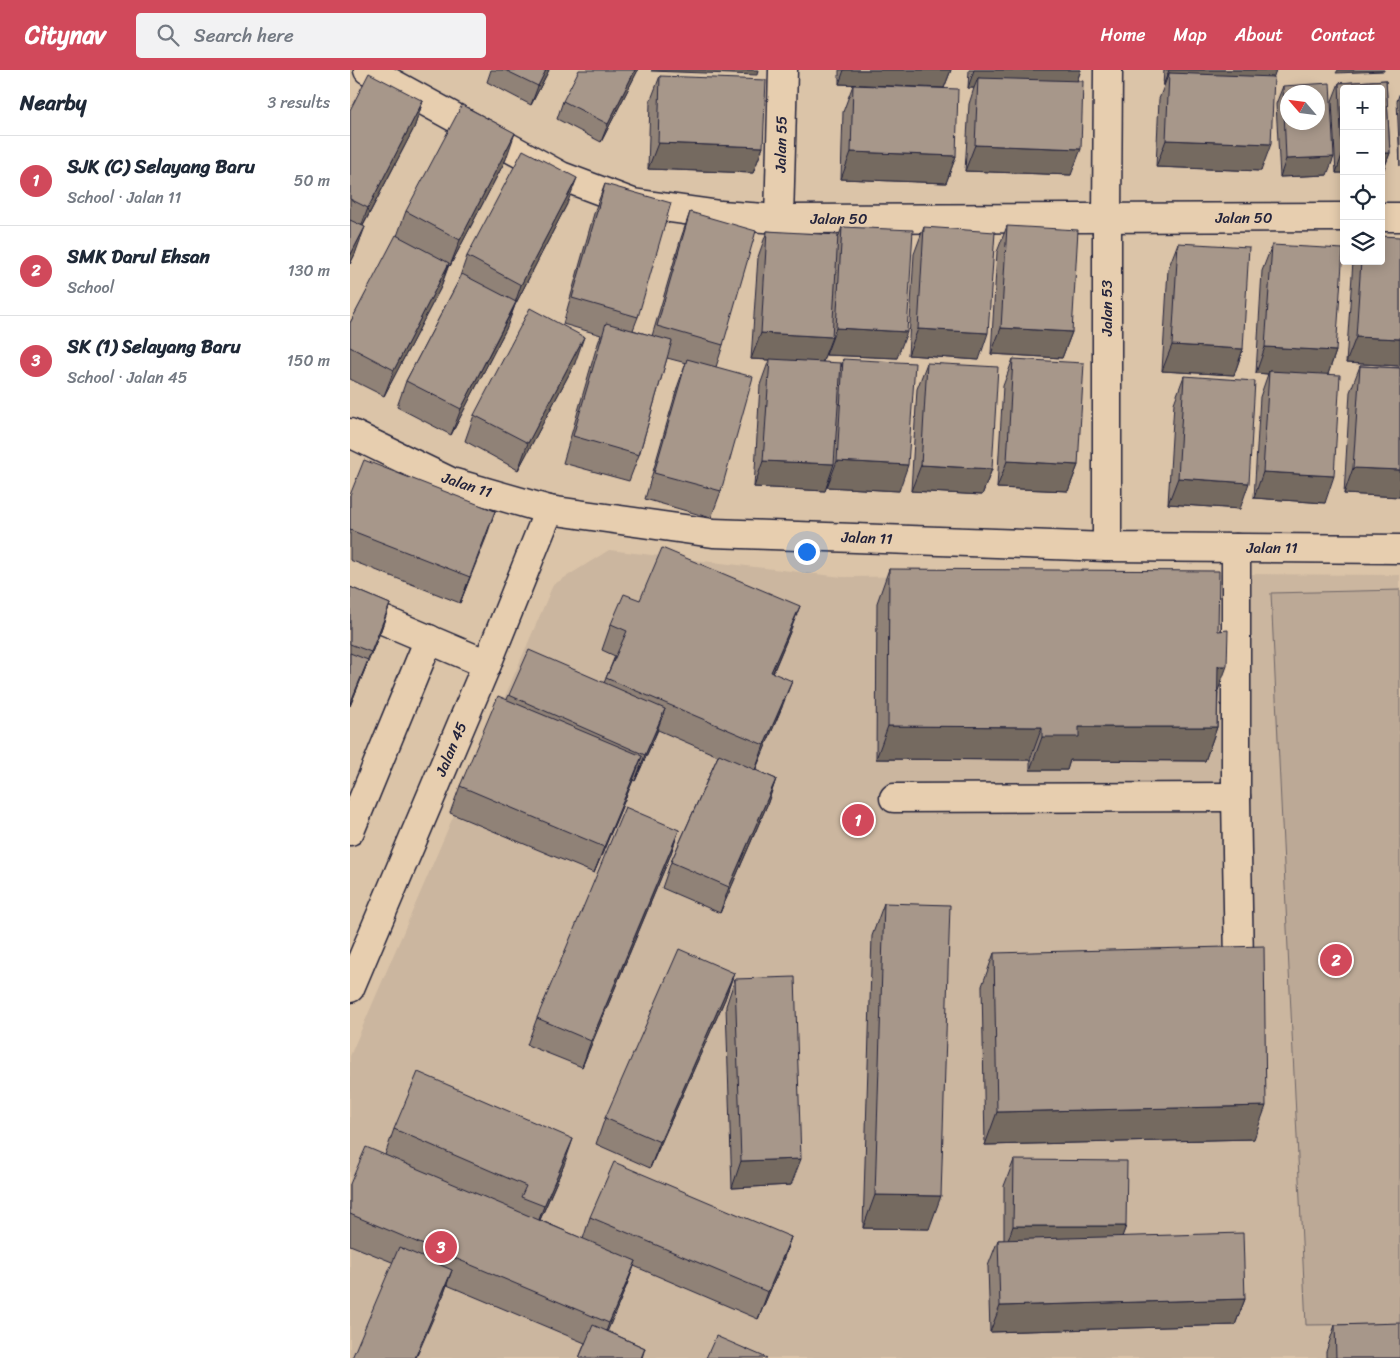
<!DOCTYPE html>
<html lang="en">
<head>
<meta charset="utf-8">
<style>
  body { margin:0; font-family:Sriracha,sans-serif; background:#f2f2f3; color:#1f2937 }
  .controls { position:absolute; right:15px; top:15px; display:grid; overflow:hidden; border-radius:5px; box-shadow:0 2px 12px #0003 }
  .controls button { width:45px; height:45px; display:grid; place-items:center; padding:0; border:0; border-bottom:1px solid #e0e1e3; background:#fff; color:#1f2937; font:25px sans-serif }
  .compass { position:absolute; left:930px; top:15px; width:45px; height:45px; border-radius:50%; background:#fff; box-shadow:0 2px 12px #0003; rotate:298deg }
  .you { position:absolute; left:456px; top:481px; width:18px; height:18px; margin:-12px; border:4px solid #fff; border-radius:50%; background:#1a73e8; box-shadow:0 0 0 8px #1a73e833 }
  .badge { display:grid; place-items:center; width:32px; height:32px; border-radius:50%; background:#d1495b; color:#fff; font-size:16px; font-weight:700 }
  .pin { position:absolute; translate:-50% -50%; border:2px solid #fff; box-shadow:0 1px 5px #0006 }
  .list { margin:0; padding:0; list-style:none }
  h2 { display:flex; justify-content:space-between; align-items:center; height:65px; margin:0; padding:0 20px; font-size:21px }
  h2 small { font-size:16px; font-weight:400; color:#747a83 }
  .list li { display:grid; grid-template-columns:32px 1fr auto; gap:15px; align-items:center; box-sizing:border-box; height:90px; padding:0 20px; border-top:1px solid #e0e1e3 }
  .list b { display:block; font-size:19px; white-space:nowrap }
  .list p { margin:0; font-size:16px; white-space:nowrap; color:#747a83 }
  .list em { font-size:16px; font-style:normal; color:#747a83 }
  .icon { flex:none; width:28px; height:28px; fill:none; stroke:currentColor; stroke-width:2; stroke-linecap:round; stroke-linejoin:round }
  .map { position:relative; flex:none; width:1050px; height:1288px; overflow:hidden }
  header { display:flex; align-items:center; gap:30px; box-sizing:border-box; height:70px; padding:0 25px; background:#d1495b; color:#fff }
  header strong { font-size:24px }
  nav { display:flex; gap:28px; margin-inline-start:auto; font-size:18px }
  .search { width:350px; height:45px; background:#f2f2f3; display:flex; align-items:center; gap:12px; box-sizing:border-box; padding:0 18px; border-radius:5px; color:#747a83; font-size:19px }
  main { display:flex }
  aside { flex:1; background:#fff }
  .map>svg:first-child { display:block }
  .built { fill:#cbb69f }
  .pitch { fill:#bca996; stroke:#6f6668 }
  .lines { fill:none; stroke-linecap:round; stroke-linejoin:round }
  .minor-casing { stroke:#22223b; stroke-width:31 }
  .minor { stroke:#e7ceaf; stroke-width:28 }
  .wall { fill:#908277; stroke:#22223b }
  .shaded-wall { fill:#756a61; stroke:#22223b }
  .building { fill:#a7978a; stroke:#22223b; fill-rule:evenodd }
  .labels { text-anchor:middle; dominant-baseline:central; stroke-width:5; stroke-linejoin:round; paint-order:stroke }
  .street-label { font-size:15px; fill:#22223b; stroke:#e7ceaf }
</style>
</head>
<body>
<header>
<strong>Citynav</strong>
<div class="search"><svg class="icon" aria-label="search" viewBox="0 0 24 24"><circle cx="10" cy="10" r="6"/><path d="M15 15l6 6"/></svg>Search here</div>
<nav><a>Home</a><a>Map</a><a>About</a><a>Contact</a></nav>
</header>
<main>
<aside>
<h2>Nearby<small>3 results</small></h2>
<ul class="list">
<li><span class="badge">1</span><div><b>SJK (C) Selayang Baru</b><p>School · Jalan 11</p></div><em>50 m</em></li>
<li><span class="badge">2</span><div><b>SMK Darul Ehsan</b><p>School</p></div><em>130 m</em></li>
<li><span class="badge">3</span><div><b>SK (1) Selayang Baru</b><p>School · Jalan 45</p></div><em>150 m</em></li>
</ul>
</aside>
<div class="map">
<svg width="1050" height="1288" viewBox="0 0 1050 1288">
  <rect width="100%" height="100%" fill="#dbc4a8"/>
  <filter id="ink" filterUnits="userSpaceOnUse"><feTurbulence type="fractalNoise" baseFrequency=".02" numOctaves="2"/><feDisplacementMap in="SourceGraphic" scale="10" xChannelSelector="R" yChannelSelector="G"/><feConvolveMatrix kernelMatrix="1 2 1 2 8 2 1 2 1" color-interpolation-filters="sRGB"/></filter>
  <g filter="url(#ink)">
    <!-- built -->
    <path class="built" d="M259 480 492 507 887 504 1050 505V1288H0V986L203 515Z"/>
    <!-- pitch -->
    <path class="pitch" d="M1050 520V1254L956 1255 921 523Z"/>
    <g class="lines">
      <!-- minor casing -->
      <g class="minor-casing">
        <g id="minor">
          <path d="M18 0 211 106 283 133 370 145 429 149 994 147"/>
          <path d="M1031 147H1050"/>
          <path d="M429 149 433 0"/>
          <path d="M0 363 101 412 199 440 363 463 757 477 1050 479"/>
          <path d="M757 477V148L758 0"/>
          <path d="M886 478V727L889 893"/>
          <path d="M0 536 137 594"/>
          <path d="M544 728 886 727"/>
          <path d="M0 761 79 569"/>
          <path d="M0 918 137 594 199 440"/>
        </g>
      </g>
      <!-- minor -->
      <use href="#minor" class="minor"/>
    </g>
    <!-- wall -->
    <g class="wall">
      <path d="M141 0H199L181 35 137 12Z"/>
      <path d="M288 0 251 72 207 49 213 31Z"/>
      <path d="M489 0H601L594 18 489 14Z"/>
      <path d="M619 0H731L727 11 721 105 615 101 619 34 624 18H618Z"/>
      <path d="M814 0H926L923 7 911 101 806 97 809 29 814 16H813Z"/>
      <path d="M310 6 413 77 403 103 298 99 300 32Z"/>
      <path d="M1036 10 1040 83 1033 101H1031V19H994V103H986L982 31 989 13Z"/>
      <path d="M503 15 606 86 596 113 491 109 493 42Z"/>
      <path d="M933 16 977 105 930 107 926 34Z"/>
      <path d="M1050 22V96L1047 31Z"/>
      <path d="M73 31 64 58 13 156 5 184 0 194V40Z"/>
      <path d="M156 89 100 196 99 195 90 219 34 326 0 309V253L47 166 56 141Z"/>
      <path d="M255 114 288 247 283 260 302 266 331 168 340 142 373 275 366 297 371 421 361 448 295 429 328 315 336 293 317 288 289 385 279 411 213 393 246 279 251 265 213 254 245 140Z"/>
      <path d="M217 134 165 235 156 259 101 365 47 337 56 311 108 212 117 186Z"/>
      <path d="M657 156 722 262 712 288 641 284 647 182Z"/>
      <path d="M492 157 547 288 476 285V282L473 292 491 297 493 289 549 421 477 417 478 413 475 421 404 417 410 315 419 290 401 289 408 187 417 161 488 168Z"/>
      <path d="M574 157 629 290 558 285 564 184Z"/>
      <path d="M1050 167V296L996 293 1003 191H1031Z"/>
      <path d="M828 173 893 279 884 305 812 301 818 199Z"/>
      <path d="M922 175 986 281 978 304 975 433 904 428 910 327 918 304 906 303 912 201Z"/>
      <path d="M663 289 728 395 718 421 647 418 653 316Z"/>
      <path d="M225 293 168 400 115 371 124 345Z"/>
      <path d="M577 293 642 399 632 425 561 421 567 319Z"/>
      <path d="M1010 296 1050 298V427L994 424 1000 322Z"/>
      <path d="M834 306 890 439 818 434 824 333Z"/>
      <path d="M0 425 145 441 110 533 0 490Z"/>
      <path d="M539 499 868 622 867 657 855 691 720 690 717 700H680V690L526 689 527 533Z"/>
      <path d="M0 517 40 534 31 560 0 636Z"/>
      <path d="M290 530 440 562 423 603 432 637 405 700 426 709 417 735 370 843 312 818 321 792 368 686 308 660 285 711 283 710 244 803 100 743 110 716 157 629 159 625 254 613 265 586 252 580 261 554Z"/>
      <path d="M329 760 320 786 232 997 177 975 187 948Z"/>
      <path d="M534 833 579 1159 513 1158 522 866Z"/>
      <path d="M644 883 904 1069 635 1075 632 916Z"/>
      <path d="M384 903 375 929 300 1098 246 1074 255 1048Z"/>
      <path d="M385 909 441 1115 382 1118 376 936Z"/>
      <path d="M44 1059 214 1095 190 1150 233 1169 240 1147 441 1167 432 1193 408 1249 284 1196 276 1217 257 1261 295 1278 292 1288H229L235 1273 97 1215 93 1226 42 1192 0 1175V1114L35 1085Z"/>
      <path d="M664 1090 776 1156 772 1166 895 1229 885 1255 640 1262 638 1196 648 1170H654V1116Z"/>
      <path d="M985 1255 1050 1288H976V1282Z"/>
    </g>
    <!-- shaded-wall -->
    <g class="shaded-wall">
      <path d="M196 0H199L181 35 188 16Z"/>
      <path d="M285 0H288L251 72 258 54Z"/>
      <path d="M302 0H408L407 5 301 1Z"/>
      <path d="M494 0H601L594 18 489 14Z"/>
      <path d="M624 0H731L723 22 628 8 624 18H618Z"/>
      <path d="M819 0H926L919 20 819 3 814 16H813Z"/>
      <path d="M988 0H1034V1L986 3Z"/>
      <path d="M73 31 64 58 8 165 18 138Z"/>
      <path d="M165 63 156 89 100 196 110 170Z"/>
      <path d="M816 70 921 74 911 101 806 97Z"/>
      <path d="M308 73 413 77 403 103 298 99Z"/>
      <path d="M625 75 731 79 721 105 615 101Z"/>
      <path d="M501 82 606 86 596 113 491 109Z"/>
      <path d="M1031 83H1040L1033 101H1031Z"/>
      <path d="M992 85H994V103H986Z"/>
      <path d="M984 87 977 105 930 107 936 89Z"/>
      <path d="M227 108 217 134 165 235 156 259 101 365 111 339 163 239 171 215Z"/>
      <path d="M15 157 5 184 0 194V186Z"/>
      <path d="M99 193 90 219 34 326 44 300Z"/>
      <path d="M486 258 557 262 547 288 476 285Z"/>
      <path d="M651 258 722 262 712 288 641 284Z"/>
      <path d="M568 259 638 263 629 290 558 285Z"/>
      <path d="M411 263 482 267 472 293 401 289Z"/>
      <path d="M234 267 225 293 168 400 178 373Z"/>
      <path d="M1006 267 1050 269V296L996 293Z"/>
      <path d="M822 275 893 279 884 305 812 301Z"/>
      <path d="M915 277 986 281 977 307 919 301 918 304 906 303Z"/>
      <path d="M413 391 484 394 475 421 404 417Z"/>
      <path d="M487 391 558 395 549 421 477 417Z"/>
      <path d="M657 391 728 395 718 421 647 418Z"/>
      <path d="M571 395 642 399 632 425 561 421Z"/>
      <path d="M1003 398 1050 400V427L994 424Z"/>
      <path d="M913 402 984 406 975 433 904 428Z"/>
      <path d="M828 408 899 413 890 439 818 434Z"/>
      <path d="M145 441 136 468 110 533 120 507Z"/>
      <path d="M40 534 31 560 0 636V634Z"/>
      <path d="M450 536 440 562 412 628 421 602Z"/>
      <path d="M868 596H877L865 629Z"/>
      <path d="M442 611 432 637 405 701 414 675Z"/>
      <path d="M315 639 305 666 285 711 295 685Z"/>
      <path d="M538 656 692 657 680 690 526 689Z"/>
      <path d="M729 657H867L855 691 720 690 717 700H680L692 667Z"/>
      <path d="M292 686 282 713 244 803 254 777Z"/>
      <path d="M426 709 417 735 370 843 379 817Z"/>
      <path d="M329 760 320 786 232 997 241 971Z"/>
      <path d="M384 903 375 929 300 1098 310 1072Z"/>
      <path d="M916 1036 904 1069 635 1075 647 1042Z"/>
      <path d="M223 1069 214 1095 184 1163 194 1136Z"/>
      <path d="M451 1089 441 1115 382 1118 391 1091Z"/>
      <path d="M525 1125 591 1126 579 1159 513 1158Z"/>
      <path d="M663 1156H776L766 1183 654 1182Z"/>
      <path d="M441 1167 432 1193 408 1249 418 1222Z"/>
      <path d="M286 1191 276 1217 250 1279 259 1253Z"/>
      <path d="M102 1200 93 1226 66 1288H65Z"/>
      <path d="M895 1229 885 1255 640 1262 650 1236Z"/>
    </g>
    <!-- building -->
    <g class="building">
      <path d="M155 0H196L188 16Z"/>
      <path d="M229 0H285L258 54 213 31Z"/>
      <path d="M19 3 73 31 18 138 0 129V40Z"/>
      <path d="M819 3 924 7 921 74 816 70Z"/>
      <path d="M310 6 416 10 413 77 308 73Z"/>
      <path d="M628 8 733 11 731 79 625 75Z"/>
      <path d="M1036 10 1040 83H1031V19H994V85H992L989 13Z"/>
      <path d="M980 13 984 87 936 89 933 16ZM938 22H968V52H938Z"/>
      <path d="M503 15 608 19 606 86 501 82Z"/>
      <path d="M112 35 165 63 110 170 56 141Z"/>
      <path d="M173 80 227 108 171 215 117 186Z"/>
      <path d="M255 114 321 133 288 247 222 228Z"/>
      <path d="M340 142 406 161 373 275 307 256Z"/>
      <path d="M0 150 15 157 0 186Z"/>
      <path d="M657 156 728 160 722 262 651 258Z"/>
      <path d="M492 157 563 160 557 262 486 258Z"/>
      <path d="M574 157 645 162 638 263 568 259Z"/>
      <path d="M417 161 488 165 482 267 411 263Z"/>
      <path d="M46 165 99 193 44 300 0 277V253Z"/>
      <path d="M1031 166 1050 167V269L1006 267 1011 191H1031Z"/>
      <path d="M828 173 899 177 893 279 822 275Z"/>
      <path d="M922 175 993 179 986 281 915 277Z"/>
      <path d="M112 204 166 232 111 339 56 311Z"/>
      <path d="M180 238 234 267 178 373 124 345Z"/>
      <path d="M256 253 322 271 289 385 223 366Z"/>
      <path d="M337 289 403 307 371 421 304 403Z"/>
      <path d="M420 289 491 293 484 394 413 391Z"/>
      <path d="M493 289 565 293 558 395 487 391Z"/>
      <path d="M663 289 734 293 728 395 657 391Z"/>
      <path d="M577 293 648 297 642 399 571 395Z"/>
      <path d="M1010 296 1050 298V400L1003 398Z"/>
      <path d="M919 301 990 305 984 406 913 402Z"/>
      <path d="M834 306 905 311 899 413 828 408Z"/>
      <path d="M14 390 145 441 120 507 0 460V425Z"/>
      <path d="M312 478 450 536 421 602 442 611 414 675 256 608 277 561 261 554 274 524 290 530Z"/>
      <path d="M539 499 869 501 868 561 878 560 877 596H868L867 657H729V667H692V657L538 656Z"/>
      <path d="M0 517 40 534 21 582 0 574Z"/>
      <path d="M179 580 315 639 295 685 159 625Z"/>
      <path d="M0 583 18 590 0 634Z"/>
      <path d="M148 626 292 686 254 777 110 716Z"/>
      <path d="M369 684 426 709 379 817 321 792Z"/>
      <path d="M275 737 329 760 241 971 187 948Z"/>
      <path d="M534 833 600 835 591 1126 525 1125Z"/>
      <path d="M914 876 916 1036 647 1042 644 883Z"/>
      <path d="M329 879 384 903 310 1072 255 1048Z"/>
      <path d="M445 907 451 1089 391 1091 385 909Z"/>
      <path d="M68 1002 223 1069 194 1136 171 1127 176 1116 44 1059Z"/>
      <path d="M16 1077 286 1191 259 1253 0 1144V1114Z"/>
      <path d="M664 1090 777 1091 776 1156H663Z"/>
      <path d="M264 1092 441 1167 418 1222 240 1147Z"/>
      <path d="M893 1163 895 1229 650 1236 648 1170Z"/>
      <path d="M49 1177 102 1200 65 1288H2Z"/>
      <path d="M1050 1253V1288H986L985 1255Z"/>
      <path d="M243 1255 295 1278 291 1288H229Z"/>
      <path d="M366 1266 417 1288H356Z"/>
    </g>
  </g>
  <g class="labels">
    <!-- street labels -->
    <g class="street-label">
      <text transform="translate(431 74) rotate(-89)">Jalan 55</text>
      <text x="894" y="148">Jalan 50</text>
      <text x="489" y="149">Jalan 50</text>
      <text transform="translate(757 238) rotate(-90)">Jalan 53</text>
      <text transform="translate(117 415) rotate(18)">Jalan 11</text>
      <text transform="translate(517 468) rotate(2)">Jalan 11</text>
      <text x="922" y="478">Jalan 11</text>
      <text transform="translate(101 679) rotate(-67)">Jalan 45</text>
    </g>
  </g>
</svg>
<div class="controls">
<button>+</button>
<button>−</button>
<button><svg class="icon" aria-label="locate" viewBox="0 0 24 24"><circle cx="12" cy="12" r="6"/><path d="M12 2v4M12 18v4M2 12h4M18 12h4"/></svg></button>
<button><svg class="icon" aria-label="layers" viewBox="0 0 24 24"><path d="M12 4l9 5-9 5-9-5zM3 14l9 5 9-5"/></svg></button>
</div>
<svg class="compass" viewBox="-18 -18 36 36"><path d="M0-13l5 13h-10z" fill="#e53935"/><path d="M0 13l5-13h-10z" fill="#747a83"/></svg>
<div class="you"></div>
<div class="pin badge" style="left:508px;top:750px">1</div>
<div class="pin badge" style="left:986px;top:890px">2</div>
<div class="pin badge" style="left:91px;top:1177px">3</div>
</div>
</main>
</body>
</html>
